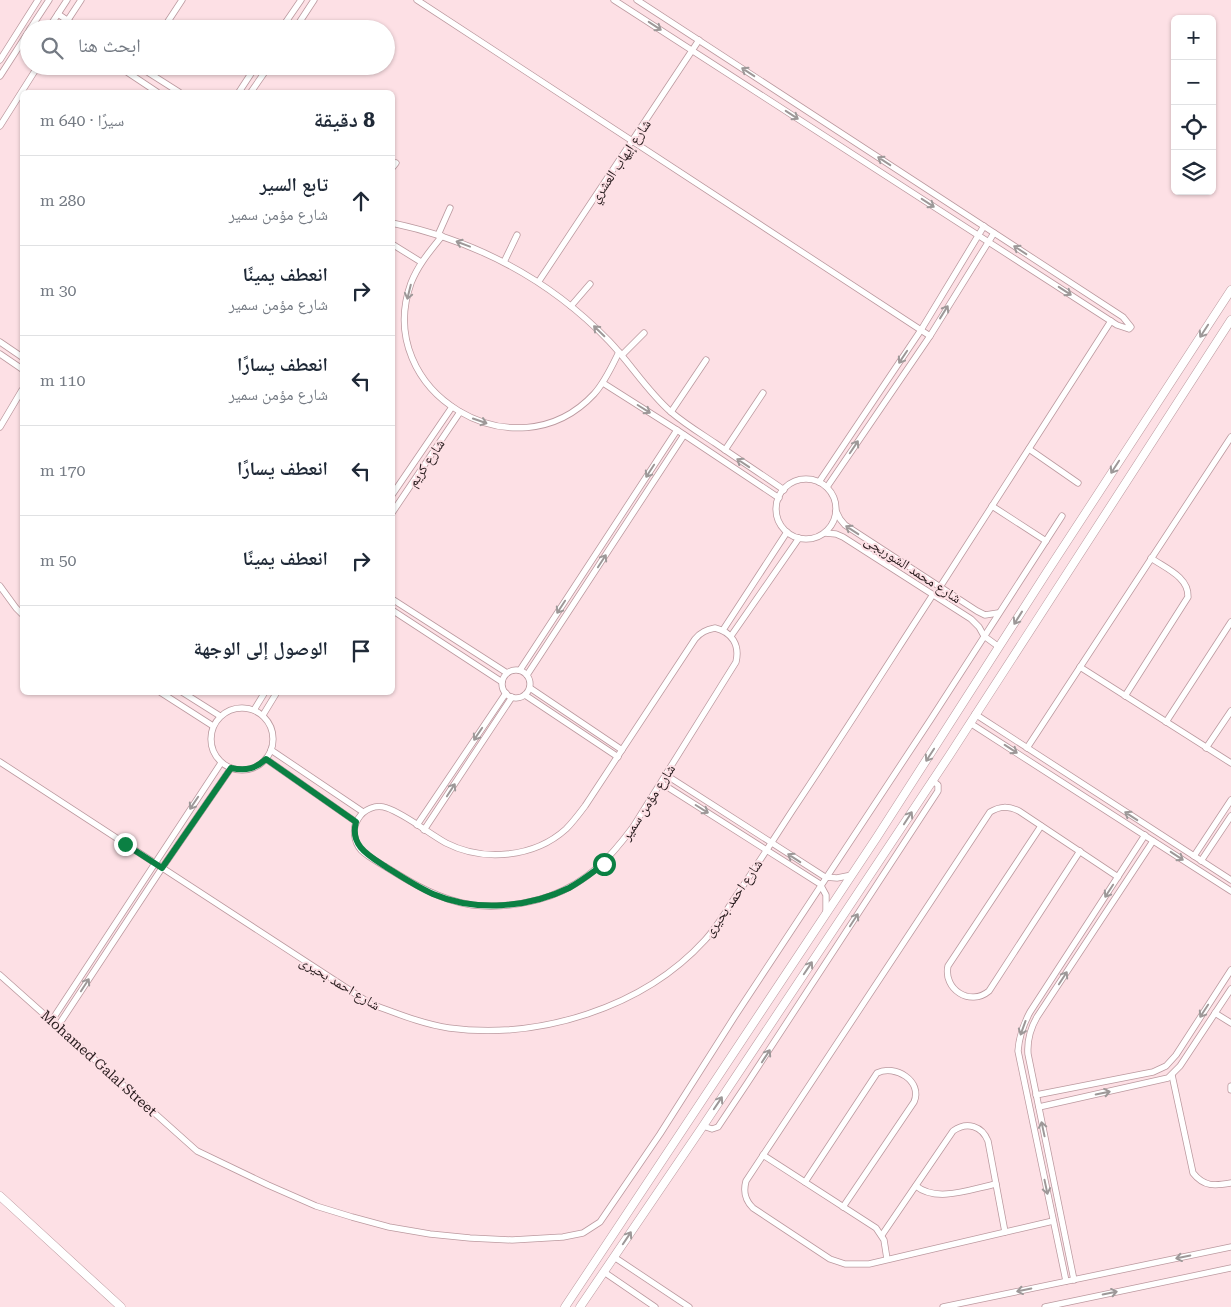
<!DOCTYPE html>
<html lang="ar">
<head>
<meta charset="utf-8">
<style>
  body { margin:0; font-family:"Roboto Serif","Noto Naskh Arabic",serif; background:#f2f2f3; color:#1f2937; direction:rtl }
  .controls { position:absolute; right:15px; top:15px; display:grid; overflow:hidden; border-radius:8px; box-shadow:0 1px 4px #0004 }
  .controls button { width:45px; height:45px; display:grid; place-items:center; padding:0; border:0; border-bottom:1px solid #e0e1e3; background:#fff; color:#1f2937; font:25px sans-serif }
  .stop { position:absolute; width:15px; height:15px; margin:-11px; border:4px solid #0b8043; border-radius:50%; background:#fff }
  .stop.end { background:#0b8043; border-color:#fff; box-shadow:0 1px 5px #0008 }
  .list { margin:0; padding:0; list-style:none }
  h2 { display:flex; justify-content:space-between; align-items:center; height:65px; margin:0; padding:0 20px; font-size:21px }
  h2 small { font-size:16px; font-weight:400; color:#747a83 }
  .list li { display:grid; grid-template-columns:32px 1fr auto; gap:15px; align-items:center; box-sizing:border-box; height:90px; padding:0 20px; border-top:1px solid #e0e1e3 }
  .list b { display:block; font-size:19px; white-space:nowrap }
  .list p { margin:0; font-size:16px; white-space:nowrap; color:#747a83 }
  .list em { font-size:16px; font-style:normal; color:#747a83 }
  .icon { flex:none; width:28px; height:28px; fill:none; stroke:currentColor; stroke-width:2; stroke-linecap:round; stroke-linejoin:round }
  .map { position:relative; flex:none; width:1231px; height:1307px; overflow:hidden; direction:ltr }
  .search { position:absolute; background:#fff; box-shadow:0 1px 4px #0004; left:20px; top:20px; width:375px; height:55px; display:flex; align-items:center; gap:12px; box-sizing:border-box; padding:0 18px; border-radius:28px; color:#747a83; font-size:19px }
  .panel { position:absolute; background:#fff; box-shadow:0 1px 4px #0004; left:20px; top:90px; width:375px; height:605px; border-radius:8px; direction:rtl }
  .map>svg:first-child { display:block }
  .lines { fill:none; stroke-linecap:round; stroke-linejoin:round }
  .street-casing { stroke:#bb999f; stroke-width:7 }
  .secondary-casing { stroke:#bb999f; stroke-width:9 }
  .street { stroke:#fff; stroke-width:5.5 }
  .secondary { stroke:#fff; stroke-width:8 }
  .oneway { stroke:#9d9898 }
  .route { stroke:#0b8043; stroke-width:6 }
  .labels { text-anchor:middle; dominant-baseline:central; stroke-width:4; stroke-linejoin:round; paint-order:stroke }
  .street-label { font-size:14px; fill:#25191b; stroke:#fde0e5 }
</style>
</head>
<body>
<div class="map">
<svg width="1231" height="1307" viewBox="0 0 1231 1307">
  <rect width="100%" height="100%" fill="#fde0e5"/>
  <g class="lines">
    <!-- street casing -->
    <g class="street-casing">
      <g id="street">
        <path d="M417 0 930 336"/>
        <path d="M614 0 1117 325 1129 329 1131 327 1123 317 637 0"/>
        <path d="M58 14 80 29"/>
        <path d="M30 29 49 0"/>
        <path d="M61 29 52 23 67 0"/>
        <path d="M62 29 81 0"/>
        <path d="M163 29 182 0"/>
        <path d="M281 29 301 0"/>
        <path d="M295 29 314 0"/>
        <path d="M0 60 38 0"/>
        <path d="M118 66 157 92"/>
        <path d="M138 66 179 92"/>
        <path d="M0 76 29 31"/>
        <path d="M239 92 256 66"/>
        <path d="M251 92 269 66"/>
        <path d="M0 126 38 66"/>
        <path d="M392 168 396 163"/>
        <path d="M392 223C477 241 549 279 609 341 631 364 647 391 671 412 685 424 700 433 715 443 738 459 761 474 784 490"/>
        <path d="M438 235 450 208"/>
        <path d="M442 236C430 251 418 265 411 283 372 392 516 478 594 394 605 382 612 366 619 352"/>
        <path d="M392 244 421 262"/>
        <path d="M504 262 517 235"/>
        <path d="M539 281 699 40"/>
        <path d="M571 306 590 284"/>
        <path d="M0 342 22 357"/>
        <path d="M0 354 22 369"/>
        <path d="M622 355 644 333"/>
        <path d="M603 383 677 430 779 498"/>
        <path d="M671 412 706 360"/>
        <path d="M0 427 22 390"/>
        <path d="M1029 449 1078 483"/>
        <path d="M725 450 763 393"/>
        <circle cx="806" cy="509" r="30"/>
        <path d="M819 482 921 330 984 226"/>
        <path d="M827 487 930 336 994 233"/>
        <path d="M392 495 452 407"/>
        <path d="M992 506 1046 541"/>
        <path d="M836 511 840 519 845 525 977 611 985 615 998 613"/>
        <path d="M392 513 460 412"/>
        <path d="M825 533 836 534 843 537 971 619 979 627 984 636 999 647"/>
        <path d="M0 586 16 608 22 614"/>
        <path d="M940 587 1111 321"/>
        <path d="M392 599 507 673"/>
        <path d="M392 610 502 682"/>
        <path d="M715 628C732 632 740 645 736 662L633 827C610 858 588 882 550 896 526 904 497 908 472 905 440 900 413 884 386 867 378 862 368 857 361 850 354 842 352 828 358 819 364 809 376 804 387 808 405 814 428 833 446 843 483 862 534 858 566 829 573 822 579 814 585 806L695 639C701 632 706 630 715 628Z"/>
        <path d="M723 630 787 532"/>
        <path d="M731 636 799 538"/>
        <path d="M1080 667 1231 763"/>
        <circle cx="516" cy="684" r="14"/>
        <path d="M520 670 677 430"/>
        <path d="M527 675 684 435"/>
        <path d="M530 688 622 750"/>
        <path d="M160 692 213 726"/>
        <path d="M182 692 220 716"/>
        <path d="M525 695 618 757"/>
        <path d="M1125 696 1188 597C1189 577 1165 568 1151 558"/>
        <circle cx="242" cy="739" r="31"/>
        <path d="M254 710 265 692"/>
        <path d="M975 714 1231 880"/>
        <path d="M263 715 277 692"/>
        <path d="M1166 722 1231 622"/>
        <path d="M970 723 1231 891"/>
        <path d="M1027 748 1231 437"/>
        <path d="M1206 748 1231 711"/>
        <path d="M271 750 363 812"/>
        <path d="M266 759 356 822"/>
        <path d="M0 762 371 1004C396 1013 422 1024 449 1028 539 1040 643 1008 705 940 717 927 726 911 736 896 756 867 775 837 794 808 841 738 886 667 932 596"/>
        <path d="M666 775 825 877 837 878 852 875"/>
        <path d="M661 783 820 884 826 895V914"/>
        <path d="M417 825 506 693"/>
        <path d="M1041 826 948 966C943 989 970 1007 989 991L1080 851"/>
        <path d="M424 830 512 697"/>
        <path d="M1194 856 1231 800"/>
        <path d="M1201 861 1231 816"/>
        <path d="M0 975 197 1151 268 1185 316 1206 352 1217 389 1227 430 1234 470 1238 512 1240 563 1237 583 1233 600 1222 660 1134 735 1016 931 719 1062 516"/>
        <path d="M1215 1013 1231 1023"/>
        <path d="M52 1020 221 763"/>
        <path d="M58 1026 162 868 231 768"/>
        <path d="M1172 1075 1193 1173C1204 1187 1215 1186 1231 1183"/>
        <path d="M1231 1086V1090"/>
        <path d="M1036 1095 1153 1072 1166 1066 1176 1055 1231 970"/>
        <path d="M1039 1107 1168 1078 1180 1066 1231 989"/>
        <path d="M703 1126 712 1129 718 1127 748 1082 938 791V785L932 780"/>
        <path d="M763 1155 876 1228 884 1240 887 1259"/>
        <path d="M805 1182 877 1073C895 1064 923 1081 914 1102L843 1207"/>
        <path d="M916 1186C937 1203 971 1189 996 1184"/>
        <path d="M1053 1221 869 1264H845L830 1259 753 1208C745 1200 743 1192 746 1181L990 812C1000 806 1008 806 1019 811L1118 877"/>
        <path d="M882 1235 953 1131C967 1121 982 1126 988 1141L1005 1232"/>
        <path d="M614 1257 689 1307"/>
        <path d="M604 1272 655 1307"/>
        <path d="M1074 1280 1028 1054C1027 1040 1030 1029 1037 1017L1153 841"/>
        <path d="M1066 1281 1018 1051C1019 1037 1023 1025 1030 1012L1145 835"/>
        <path d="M943 1307 1231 1247"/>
        <path d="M1045 1307 1231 1268"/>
      </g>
    </g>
    <!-- secondary casing -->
    <g class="secondary-casing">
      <g id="secondary">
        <path d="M0 1196 121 1307"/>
        <path d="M565 1307 877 837 1047 572 1231 290"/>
        <path d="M580 1307 703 1126 949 756 1231 320"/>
      </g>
    </g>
    <!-- street -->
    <use href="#street" class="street"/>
    <!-- secondary -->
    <use href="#secondary" class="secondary"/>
  </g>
  <!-- one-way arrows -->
  <defs><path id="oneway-shaft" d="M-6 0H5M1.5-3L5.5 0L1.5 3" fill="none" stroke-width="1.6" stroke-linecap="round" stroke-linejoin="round" transform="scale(1.25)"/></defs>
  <g class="oneway">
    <use href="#oneway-shaft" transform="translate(655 26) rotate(33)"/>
    <use href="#oneway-shaft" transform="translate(748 72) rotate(-147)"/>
    <use href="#oneway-shaft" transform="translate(792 115) rotate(33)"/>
    <use href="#oneway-shaft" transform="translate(884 161) rotate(-147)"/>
    <use href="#oneway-shaft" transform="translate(928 203) rotate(33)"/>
    <use href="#oneway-shaft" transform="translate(463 244) rotate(-159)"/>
    <use href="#oneway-shaft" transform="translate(1020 250) rotate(-147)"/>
    <use href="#oneway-shaft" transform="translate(1065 291) rotate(33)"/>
    <use href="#oneway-shaft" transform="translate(409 292) rotate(104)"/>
    <use href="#oneway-shaft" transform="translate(944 312) rotate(-58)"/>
    <use href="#oneway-shaft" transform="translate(599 331) rotate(-136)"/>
    <use href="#oneway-shaft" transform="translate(1204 331) rotate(123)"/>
    <use href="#oneway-shaft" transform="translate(903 357) rotate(124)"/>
    <use href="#oneway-shaft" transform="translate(644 409) rotate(32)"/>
    <use href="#oneway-shaft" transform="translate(480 421) rotate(19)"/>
    <use href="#oneway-shaft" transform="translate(854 447) rotate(-56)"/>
    <use href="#oneway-shaft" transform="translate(743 463) rotate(-146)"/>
    <use href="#oneway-shaft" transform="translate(1115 467) rotate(123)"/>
    <use href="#oneway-shaft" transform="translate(650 471) rotate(123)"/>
    <use href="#oneway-shaft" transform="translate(852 530) rotate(-147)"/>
    <use href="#oneway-shaft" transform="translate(602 561) rotate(-57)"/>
    <use href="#oneway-shaft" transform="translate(561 607) rotate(123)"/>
    <use href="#oneway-shaft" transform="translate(1018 618) rotate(122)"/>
    <use href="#oneway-shaft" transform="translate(478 734) rotate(124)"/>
    <use href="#oneway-shaft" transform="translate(1011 749) rotate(33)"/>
    <use href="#oneway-shaft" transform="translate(930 755) rotate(123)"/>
    <use href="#oneway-shaft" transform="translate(451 790) rotate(-57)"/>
    <use href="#oneway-shaft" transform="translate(194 803) rotate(124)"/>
    <use href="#oneway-shaft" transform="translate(702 809) rotate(32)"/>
    <use href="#oneway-shaft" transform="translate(1131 816) rotate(-147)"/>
    <use href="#oneway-shaft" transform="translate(908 818) rotate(-57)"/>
    <use href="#oneway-shaft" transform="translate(1177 856) rotate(33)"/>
    <use href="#oneway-shaft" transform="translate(794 858) rotate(-147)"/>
    <use href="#oneway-shaft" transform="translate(1109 891) rotate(123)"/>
    <use href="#oneway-shaft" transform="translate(854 920) rotate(-57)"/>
    <use href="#oneway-shaft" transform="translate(808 968) rotate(-56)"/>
    <use href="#oneway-shaft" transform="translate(1063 978) rotate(-57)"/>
    <use href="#oneway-shaft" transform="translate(85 985) rotate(-57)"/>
    <use href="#oneway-shaft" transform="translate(1204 1011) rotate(123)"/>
    <use href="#oneway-shaft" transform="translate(1023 1028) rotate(110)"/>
    <use href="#oneway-shaft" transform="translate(766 1056) rotate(-57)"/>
    <use href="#oneway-shaft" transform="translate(1103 1093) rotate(-12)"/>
    <use href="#oneway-shaft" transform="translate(718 1103) rotate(-56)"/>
    <use href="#oneway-shaft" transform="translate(1043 1129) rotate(-102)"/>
    <use href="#oneway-shaft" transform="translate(1046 1187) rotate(78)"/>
    <use href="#oneway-shaft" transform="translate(627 1238) rotate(-56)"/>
    <use href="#oneway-shaft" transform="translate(1183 1257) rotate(168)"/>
    <use href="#oneway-shaft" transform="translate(1024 1290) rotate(168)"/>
    <use href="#oneway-shaft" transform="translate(1110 1293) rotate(-12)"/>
  </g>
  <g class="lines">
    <!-- route -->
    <path class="route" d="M125 844 162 868 231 768C246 771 255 769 266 759L356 822C350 844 366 854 383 865 399 875 415 886 433 894 475 912 528 908 569 888 582 881 593 872 604 864"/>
  </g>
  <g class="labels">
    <!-- street labels -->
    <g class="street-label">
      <text transform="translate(620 161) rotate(-56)">شارع إيهاب العشري</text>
      <text transform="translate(426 463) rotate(-56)">شارع كريم</text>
      <text transform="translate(913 569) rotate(33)">شارع محمد الشوربجى</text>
      <text transform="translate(648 802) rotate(-57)">شارع مؤمن سمير</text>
      <text transform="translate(733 898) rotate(-55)">شارع احمد بحيرى</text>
      <text transform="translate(340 983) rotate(31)">شارع احمد بحيرى</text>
      <text transform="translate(99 1063) rotate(42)">Mohamed Galal Street</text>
    </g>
  </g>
</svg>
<div class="controls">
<button>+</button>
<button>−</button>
<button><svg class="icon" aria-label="locate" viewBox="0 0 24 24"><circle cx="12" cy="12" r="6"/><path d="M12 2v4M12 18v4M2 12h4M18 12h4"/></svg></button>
<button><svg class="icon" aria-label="layers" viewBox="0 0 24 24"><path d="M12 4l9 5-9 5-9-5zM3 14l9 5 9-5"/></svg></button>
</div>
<div class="stop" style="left:604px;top:864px"></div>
<div class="stop end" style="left:125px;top:844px"></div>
<div class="search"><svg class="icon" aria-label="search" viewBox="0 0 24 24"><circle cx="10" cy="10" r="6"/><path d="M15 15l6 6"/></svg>ابحث هنا</div>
<section class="panel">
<h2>8 دقيقة<small>سيرًا · 640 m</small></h2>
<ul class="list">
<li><svg class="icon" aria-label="ahead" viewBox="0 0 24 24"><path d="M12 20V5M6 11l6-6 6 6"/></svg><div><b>تابع السير</b><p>شارع مؤمن سمير</p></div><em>280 m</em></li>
<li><svg class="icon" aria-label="right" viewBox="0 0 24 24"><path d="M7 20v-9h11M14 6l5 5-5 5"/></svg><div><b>انعطف يمينًا</b><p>شارع مؤمن سمير</p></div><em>30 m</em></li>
<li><svg class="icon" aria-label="left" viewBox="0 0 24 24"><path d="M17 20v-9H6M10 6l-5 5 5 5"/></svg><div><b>انعطف يسارًا</b><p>شارع مؤمن سمير</p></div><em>110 m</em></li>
<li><svg class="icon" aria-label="left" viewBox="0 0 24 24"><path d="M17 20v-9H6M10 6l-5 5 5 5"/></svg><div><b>انعطف يسارًا</b></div><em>170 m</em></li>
<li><svg class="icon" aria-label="right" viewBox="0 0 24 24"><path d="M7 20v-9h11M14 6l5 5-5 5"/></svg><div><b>انعطف يمينًا</b></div><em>50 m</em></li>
<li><svg class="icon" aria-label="arrive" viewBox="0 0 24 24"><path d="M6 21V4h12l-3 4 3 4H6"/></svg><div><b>الوصول إلى الوجهة</b></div></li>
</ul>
</section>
</div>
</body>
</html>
